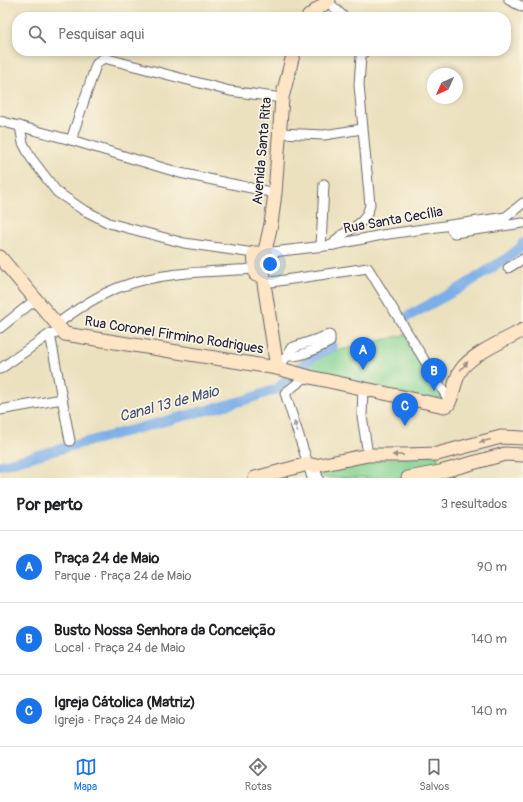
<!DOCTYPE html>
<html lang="pt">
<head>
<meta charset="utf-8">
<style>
  body { margin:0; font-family:Pangolin,sans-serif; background:#f6f6f6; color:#202124 }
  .compass { position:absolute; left:427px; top:68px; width:36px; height:36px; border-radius:50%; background:#fff; box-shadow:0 2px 6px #0003; rotate:225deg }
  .you { position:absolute; left:270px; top:264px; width:14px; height:14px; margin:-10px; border:3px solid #fff; border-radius:50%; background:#1a73e8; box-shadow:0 0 0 6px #1a73e833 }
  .badge { display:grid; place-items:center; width:26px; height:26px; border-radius:50%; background:#1a73e8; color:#fff; font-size:13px; font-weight:700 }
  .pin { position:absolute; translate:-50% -33px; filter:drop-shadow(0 1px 2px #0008) }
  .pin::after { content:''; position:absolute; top:21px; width:14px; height:12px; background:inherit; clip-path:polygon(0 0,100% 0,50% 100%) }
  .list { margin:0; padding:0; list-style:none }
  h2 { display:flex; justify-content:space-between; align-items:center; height:52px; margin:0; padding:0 16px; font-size:17px }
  h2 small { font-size:13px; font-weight:400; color:#757577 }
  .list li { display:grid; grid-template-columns:26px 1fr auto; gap:12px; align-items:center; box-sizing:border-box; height:72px; padding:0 16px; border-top:1px solid #e0e0e0 }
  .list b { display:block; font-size:15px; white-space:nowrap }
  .list p { margin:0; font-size:13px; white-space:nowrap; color:#757577 }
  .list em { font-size:13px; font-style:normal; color:#757577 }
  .icon { flex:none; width:22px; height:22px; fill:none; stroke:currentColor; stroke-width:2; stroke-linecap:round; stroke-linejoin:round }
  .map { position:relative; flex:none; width:523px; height:478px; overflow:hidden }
  .search { position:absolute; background:#fff; box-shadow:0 2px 6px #0003; left:12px; right:12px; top:12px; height:44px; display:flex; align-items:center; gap:10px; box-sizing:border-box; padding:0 14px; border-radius:16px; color:#757577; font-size:15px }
  .sheet { height:268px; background:#fff }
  nav { display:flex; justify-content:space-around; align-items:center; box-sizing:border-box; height:56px; border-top:1px solid #e0e0e0; background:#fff; font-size:11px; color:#757577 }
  nav a { display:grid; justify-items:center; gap:2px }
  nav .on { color:#1a73e8 }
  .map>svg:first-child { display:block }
  .green { fill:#82d292; stroke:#527a66 }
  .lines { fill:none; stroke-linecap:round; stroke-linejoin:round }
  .canal { stroke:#7baee8; stroke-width:10 }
  .street-casing { stroke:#686569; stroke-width:11 }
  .secondary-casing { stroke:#686569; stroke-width:15 }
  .street { stroke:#fff; stroke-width:9 }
  .secondary { stroke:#fee5c5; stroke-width:13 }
  .oneway { fill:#9b8d87 }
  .oneway2 { fill:#9c9ca7 }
  .labels { text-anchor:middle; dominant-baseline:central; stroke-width:3.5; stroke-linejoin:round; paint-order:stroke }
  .street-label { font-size:14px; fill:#22223b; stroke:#fcf5e5 }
  .water-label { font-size:15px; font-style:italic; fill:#415378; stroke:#fcf5e5 }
</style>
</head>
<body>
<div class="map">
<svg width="523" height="478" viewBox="0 0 523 478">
  <rect width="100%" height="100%" fill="#fcf5e5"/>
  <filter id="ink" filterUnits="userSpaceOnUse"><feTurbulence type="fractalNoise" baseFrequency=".025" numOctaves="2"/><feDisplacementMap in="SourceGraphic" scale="8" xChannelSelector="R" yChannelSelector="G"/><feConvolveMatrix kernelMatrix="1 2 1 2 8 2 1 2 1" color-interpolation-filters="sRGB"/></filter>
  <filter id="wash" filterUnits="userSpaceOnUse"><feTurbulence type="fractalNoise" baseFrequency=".012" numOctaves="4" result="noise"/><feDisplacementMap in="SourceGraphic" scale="16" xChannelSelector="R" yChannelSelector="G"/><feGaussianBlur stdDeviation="0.9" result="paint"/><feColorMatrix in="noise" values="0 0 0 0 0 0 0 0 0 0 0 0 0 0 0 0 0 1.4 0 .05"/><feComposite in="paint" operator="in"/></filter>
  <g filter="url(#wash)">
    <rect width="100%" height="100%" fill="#ebe1be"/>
    <!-- green -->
    <g class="green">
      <path d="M408 334 448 405 298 368 315 356Z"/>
      <path d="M437 454 440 472 408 478H318L315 466Z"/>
    </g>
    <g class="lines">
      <!-- canal -->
      <g class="canal">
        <path d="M403 319 462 287 510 256 520 248 523 243"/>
        <path d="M0 465 13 462 60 449 245 400 277 389 298 368 315 356 333 347"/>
      </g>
    </g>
  </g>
  <g filter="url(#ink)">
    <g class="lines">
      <!-- street casing -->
      <g class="street-casing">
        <g id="street">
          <path d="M509 0 523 7"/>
          <path d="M327 1 344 17"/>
          <path d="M0 121 71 140 180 173 275 193"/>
          <path d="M20 126 23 143 31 158 57 192 82 209 109 223 184 243 254 253"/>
          <path d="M280 133 324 135 362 129"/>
          <path d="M71 140 96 65 98 62 104 58 230 91 282 98"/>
          <path d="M450 225 451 229 454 233 523 223"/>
          <path d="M333 245C335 242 338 237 342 235 355 226 366 223 370 205L359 85 361 56 365 51"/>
          <path d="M321 247 324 184"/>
          <path d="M264 253 333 245 382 235 506 217 523 203"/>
          <path d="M508 268 523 259"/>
          <path d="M264 283 368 268 450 402"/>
          <path d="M57 324C77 309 99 294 123 286 164 271 211 272 255 269"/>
          <path d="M0 328 35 300"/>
          <path d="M50 334 70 441"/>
          <path d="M277 368 288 355 291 348 329 335 330 336V342C321 346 297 360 288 355"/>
          <path d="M0 369 50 334H54"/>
          <path d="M310 377 303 379 285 393 308 464 312 478"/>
          <path d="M363 389 362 416 368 455"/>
          <path d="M0 410 62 399"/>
          <path d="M315 466 318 478"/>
        </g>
      </g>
      <!-- secondary casing -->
      <g class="secondary-casing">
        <g id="secondary">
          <path d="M308 17 329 0"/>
          <path d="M0 257 65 334 277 368 310 377 444 406 448 405C454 394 454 380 461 370 470 355 507 339 523 330"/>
          <path d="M256 275 254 253H264"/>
          <path d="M277 368 264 283 263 260 271 224 275 193 282 98 294 51"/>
          <path d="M255 478 308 464 315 466 368 455H406L437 454 501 437 523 438"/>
          <path d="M408 478 440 472 505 454 523 455"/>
        </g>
      </g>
      <!-- street -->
      <use href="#street" class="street"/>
      <!-- secondary -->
      <use href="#secondary" class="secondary"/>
    </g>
    <!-- one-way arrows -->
    <defs><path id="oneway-solid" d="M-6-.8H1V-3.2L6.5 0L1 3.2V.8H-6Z"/></defs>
    <g class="oneway">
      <use href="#oneway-solid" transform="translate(464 366) rotate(-49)"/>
      <use href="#oneway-solid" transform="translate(485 441) rotate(165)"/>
      <use href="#oneway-solid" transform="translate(398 455) rotate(-179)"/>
    </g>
    <use class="oneway2" href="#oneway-solid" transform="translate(296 427) rotate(-108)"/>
  </g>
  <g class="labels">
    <!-- street labels -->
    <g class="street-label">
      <text transform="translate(262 151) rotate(-85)">Avenida Santa Rita</text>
      <text transform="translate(393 220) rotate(-10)">Rua Santa Cecília</text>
      <text transform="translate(174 335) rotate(9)">Rua Coronel Firmino Rodrigues</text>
    </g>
    <!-- water labels -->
    <g class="water-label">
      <text transform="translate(169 404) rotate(-15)">Canal 13 de Maio</text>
    </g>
  </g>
</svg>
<svg class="compass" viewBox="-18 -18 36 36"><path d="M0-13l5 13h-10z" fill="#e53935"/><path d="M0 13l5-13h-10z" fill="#757577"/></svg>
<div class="you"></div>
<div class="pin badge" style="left:363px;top:370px">A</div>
<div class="pin badge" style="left:434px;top:391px">B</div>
<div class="pin badge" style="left:405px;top:426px">C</div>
<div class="search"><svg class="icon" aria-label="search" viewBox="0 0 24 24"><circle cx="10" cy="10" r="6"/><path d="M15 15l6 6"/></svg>Pesquisar aqui</div>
</div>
<section class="sheet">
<h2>Por perto<small>3 resultados</small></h2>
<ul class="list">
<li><span class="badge">A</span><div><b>Praça 24 de Maio</b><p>Parque · Praça 24 de Maio</p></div><em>90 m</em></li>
<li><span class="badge">B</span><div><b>Busto Nossa Senhora da Conceição</b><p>Local · Praça 24 de Maio</p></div><em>140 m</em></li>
<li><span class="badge">C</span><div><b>Igreja Cátolica (Matriz)</b><p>Igreja · Praça 24 de Maio</p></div><em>140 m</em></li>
</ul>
</section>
<nav>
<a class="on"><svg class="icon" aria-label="map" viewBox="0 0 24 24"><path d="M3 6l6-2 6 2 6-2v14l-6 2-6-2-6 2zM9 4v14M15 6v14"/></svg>Mapa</a>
<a><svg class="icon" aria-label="directions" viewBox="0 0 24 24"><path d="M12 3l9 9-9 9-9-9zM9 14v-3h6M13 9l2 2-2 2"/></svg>Rotas</a>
<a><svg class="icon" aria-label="saved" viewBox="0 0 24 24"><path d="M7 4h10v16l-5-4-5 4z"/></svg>Salvos</a>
</nav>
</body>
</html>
